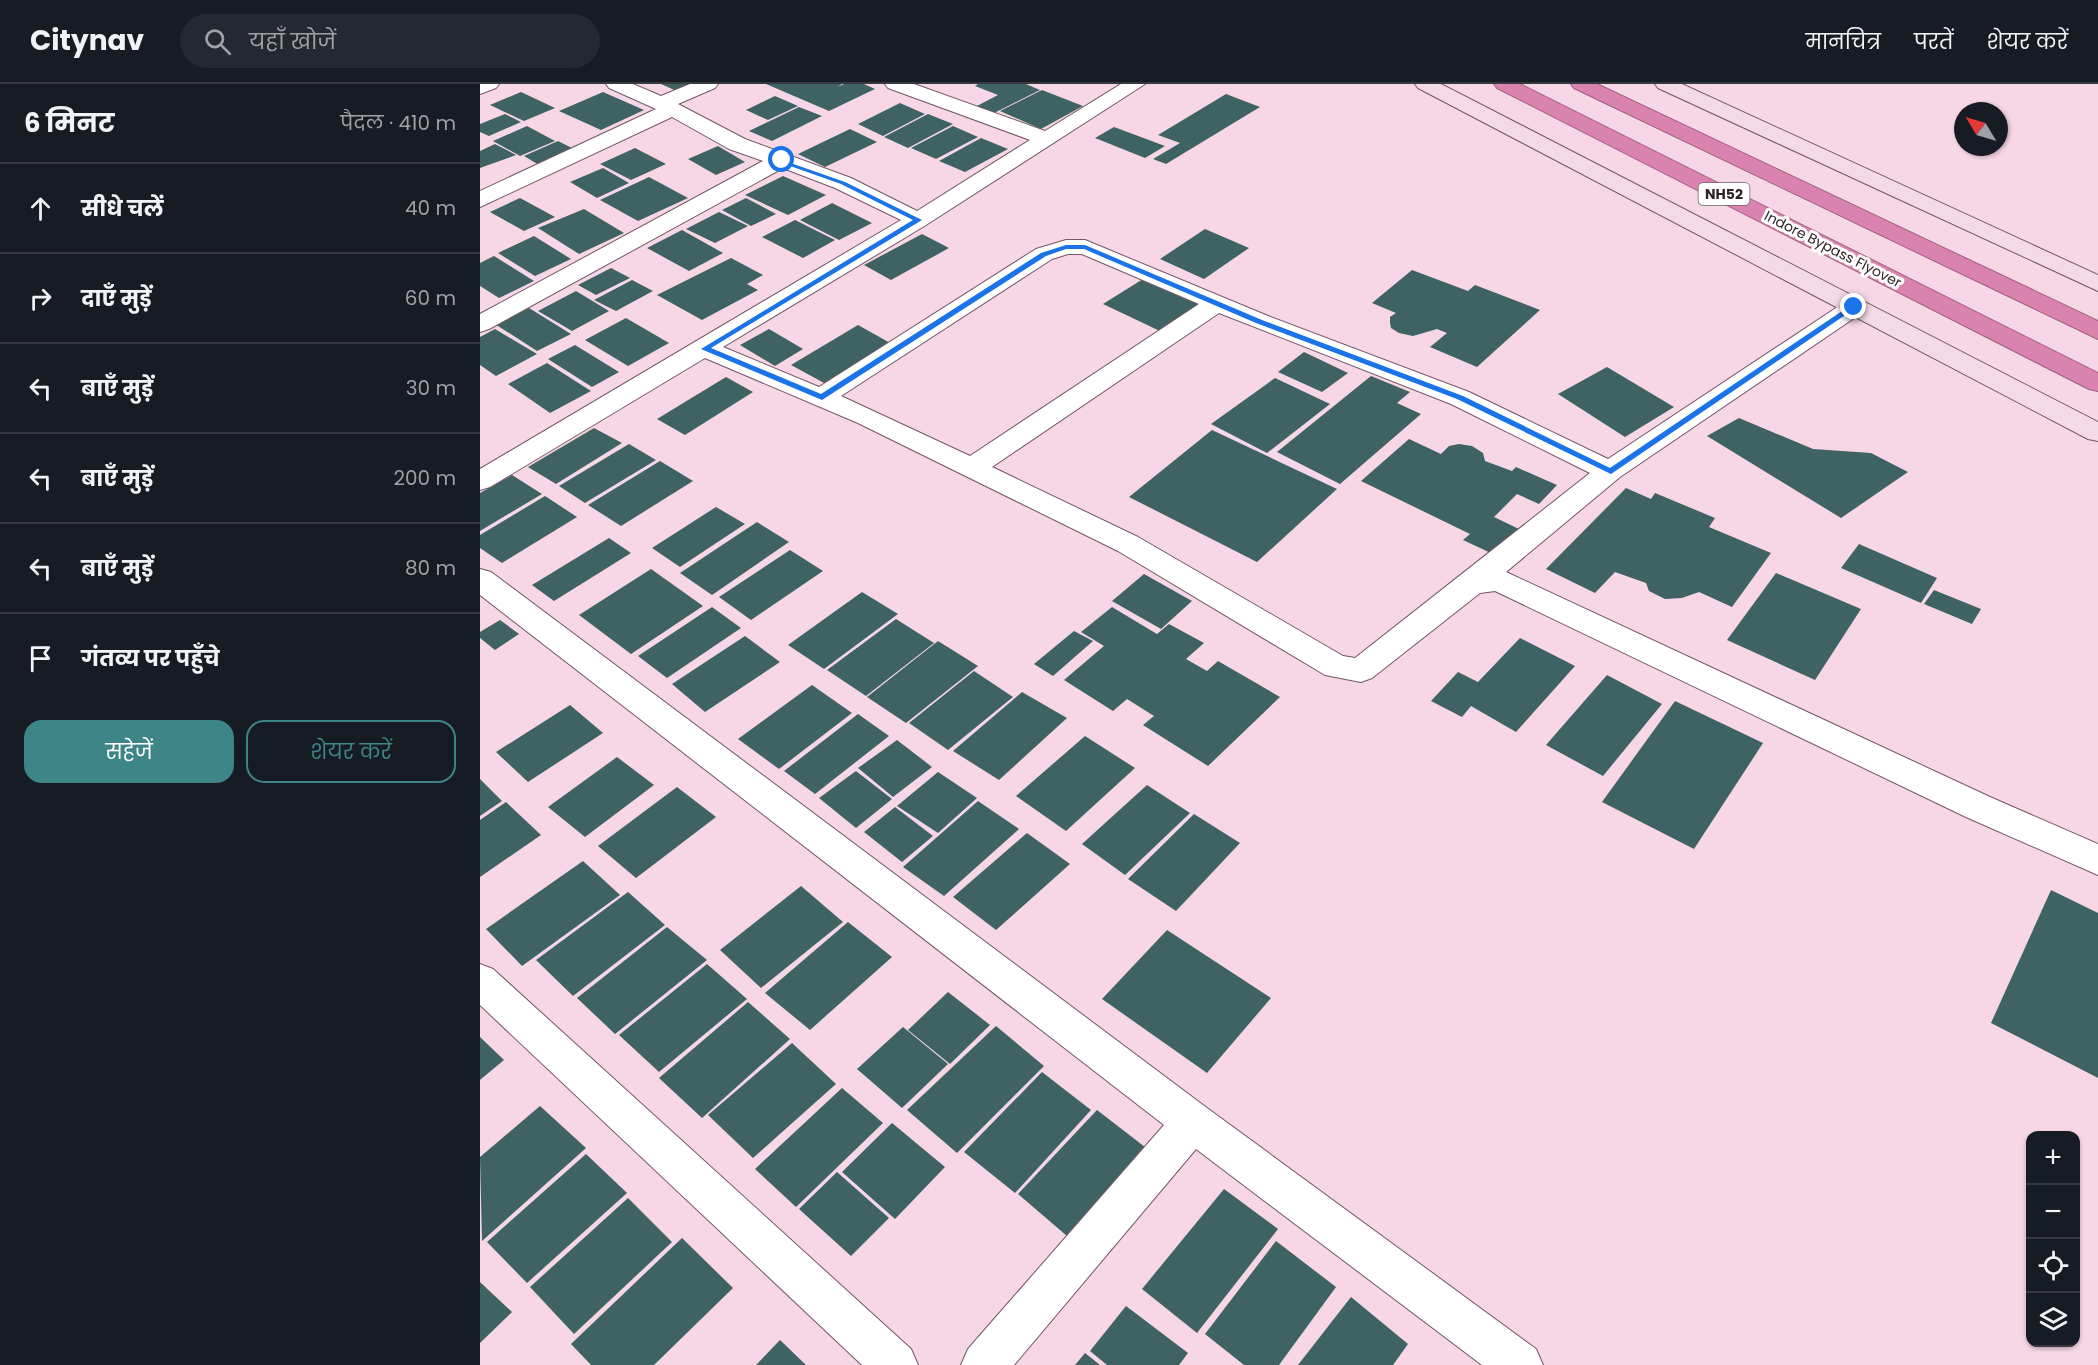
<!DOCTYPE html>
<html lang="hi">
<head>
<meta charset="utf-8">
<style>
  body { margin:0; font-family:Poppins,"Noto Sans Devanagari",sans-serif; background:#242831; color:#f1f3f6 }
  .controls { position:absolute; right:18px; bottom:18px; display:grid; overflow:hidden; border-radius:12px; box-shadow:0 2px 4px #0004 }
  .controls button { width:54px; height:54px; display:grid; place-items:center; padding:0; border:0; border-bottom:2px solid #363941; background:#171b24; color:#f1f3f6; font:30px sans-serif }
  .compass { position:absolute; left:1474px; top:18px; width:54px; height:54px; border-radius:50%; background:#171b24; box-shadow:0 2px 4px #0004; rotate:308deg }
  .stop { position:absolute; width:18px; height:18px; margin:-14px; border:4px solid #1a73e8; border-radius:50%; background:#fff }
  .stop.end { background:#1a73e8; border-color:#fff; box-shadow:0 2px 6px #0008 }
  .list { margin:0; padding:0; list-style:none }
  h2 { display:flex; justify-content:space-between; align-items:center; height:78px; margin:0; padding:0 24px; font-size:26px }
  h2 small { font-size:20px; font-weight:400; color:#9ea1a6 }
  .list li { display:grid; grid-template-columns:39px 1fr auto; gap:18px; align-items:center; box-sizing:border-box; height:90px; padding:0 24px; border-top:2px solid #363941 }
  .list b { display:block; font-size:22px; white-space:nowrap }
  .list em { font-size:20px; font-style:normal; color:#9ea1a6 }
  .actions { display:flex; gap:12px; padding:18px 24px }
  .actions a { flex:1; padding:14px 0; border:2px solid #3d8586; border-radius:18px; text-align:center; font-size:21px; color:#3d8586 }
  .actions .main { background:#3d8586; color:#fff }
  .icon { flex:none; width:33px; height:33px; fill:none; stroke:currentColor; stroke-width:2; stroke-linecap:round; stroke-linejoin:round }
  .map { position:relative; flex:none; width:1618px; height:1281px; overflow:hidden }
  header { display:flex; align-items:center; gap:36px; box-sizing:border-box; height:84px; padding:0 30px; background:#171b24; border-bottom:2px solid #363941 }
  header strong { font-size:28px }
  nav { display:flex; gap:33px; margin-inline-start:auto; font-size:21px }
  .search { width:420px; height:54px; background:#242831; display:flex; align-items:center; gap:15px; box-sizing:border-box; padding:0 21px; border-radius:33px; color:#9ea1a6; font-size:22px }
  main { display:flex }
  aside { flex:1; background:#171b24 }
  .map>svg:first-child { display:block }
  .building { fill:#3f6363 }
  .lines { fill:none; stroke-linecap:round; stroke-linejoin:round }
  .street-casing { stroke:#735764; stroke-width:2 }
  .secondary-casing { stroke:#735764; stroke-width:2 }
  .highway-casing { stroke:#9e617f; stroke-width:2 }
  .street { fill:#fff; fill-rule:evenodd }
  .secondary { fill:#f4dae7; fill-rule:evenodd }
  .highway { fill:#da83ae; fill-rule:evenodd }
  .route { fill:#1a73e8 }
  .labels { text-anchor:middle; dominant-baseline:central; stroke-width:6; stroke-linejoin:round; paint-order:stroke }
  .shield { fill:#fff; stroke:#6d6569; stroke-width:1.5 }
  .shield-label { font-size:14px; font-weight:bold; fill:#2f2329 }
  .far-street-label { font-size:14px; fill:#2f2329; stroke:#fff }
</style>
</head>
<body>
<header>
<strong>Citynav</strong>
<div class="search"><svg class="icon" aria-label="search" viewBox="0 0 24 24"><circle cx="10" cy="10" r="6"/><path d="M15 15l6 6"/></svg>यहाँ खोजें</div>
<nav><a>मानचित्र</a><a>परतें</a><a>शेयर करें</a></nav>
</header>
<main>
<aside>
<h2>6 मिनट<small>पैदल · 410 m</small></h2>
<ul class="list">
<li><svg class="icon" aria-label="ahead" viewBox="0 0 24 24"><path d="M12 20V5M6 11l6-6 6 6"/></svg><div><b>सीधे चलें</b></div><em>40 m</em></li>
<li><svg class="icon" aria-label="right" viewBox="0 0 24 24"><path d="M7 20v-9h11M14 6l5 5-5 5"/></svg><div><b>दाएँ मुड़ें</b></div><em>60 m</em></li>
<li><svg class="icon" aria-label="left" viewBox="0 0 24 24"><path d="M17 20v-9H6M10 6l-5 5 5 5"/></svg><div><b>बाएँ मुड़ें</b></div><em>30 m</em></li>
<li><svg class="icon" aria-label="left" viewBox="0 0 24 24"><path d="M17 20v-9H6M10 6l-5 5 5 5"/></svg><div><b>बाएँ मुड़ें</b></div><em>200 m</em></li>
<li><svg class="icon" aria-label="left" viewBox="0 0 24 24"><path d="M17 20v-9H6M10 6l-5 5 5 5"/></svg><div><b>बाएँ मुड़ें</b></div><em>80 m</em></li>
<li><svg class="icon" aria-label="arrive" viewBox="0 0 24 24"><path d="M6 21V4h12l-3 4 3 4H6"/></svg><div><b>गंतव्य पर पहुँचे</b></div></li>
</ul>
<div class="actions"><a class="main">सहेजें</a><a>शेयर करें</a></div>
</aside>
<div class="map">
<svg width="1618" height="1281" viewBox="0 0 1618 1281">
  <rect width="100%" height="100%" fill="#f7d6e5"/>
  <!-- building -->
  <g class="building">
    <path d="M181 0H221L201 9Z"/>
    <path d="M286 0H362L357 3 364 0H384L395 5 349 27Z"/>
    <path d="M498 0H546L560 6 514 29 497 22 518 11 495 2Z"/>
    <path d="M562 6 603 22 561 45 520 27Z"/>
    <path d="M41 8 75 24 44 37 10 21Z"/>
    <path d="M123 8 164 26 121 46 79 27Z"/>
    <path d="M746 10 780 23 686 80 673 75 700 59 678 51Z"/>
    <path d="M295 12 318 22 288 36 266 26Z"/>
    <path d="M420 19 445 30 403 52 378 40Z"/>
    <path d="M319 23 342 32 292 57 269 47Z"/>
    <path d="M25 30 41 38 9 52 0 48V40Z"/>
    <path d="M448 30 473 40 428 64 404 53Z"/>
    <path d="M47 42 75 57 40 72 13 57Z"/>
    <path d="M473 42 498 53 456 75 431 64Z"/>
    <path d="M634 43 685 62 665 74 615 54Z"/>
    <path d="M370 45 397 58 345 83 318 70Z"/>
    <path d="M501 54 528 65 485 88 459 77Z"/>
    <path d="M78 57 94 65 59 81 44 72Z"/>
    <path d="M15 60 36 71 0 84V67Z"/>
    <path d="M238 62 265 78 236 91 208 75Z"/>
    <path d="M155 64 186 80 151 96 120 80Z"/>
    <path d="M123 84 149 99 117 114 90 98Z"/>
    <path d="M303 92 346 111 308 131 265 111Z"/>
    <path d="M169 93 208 114 158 137 120 116Z"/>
    <path d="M40 114 75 133 44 147 10 128Z"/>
    <path d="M266 114 296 130 271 142 242 126Z"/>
    <path d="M352 119 392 139 359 156 320 136Z"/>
    <path d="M104 125 144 149 99 170 58 144Z"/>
    <path d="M239 128 268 142 235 159 206 145Z"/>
    <path d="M315 136 355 156 323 174 282 153Z"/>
    <path d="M725 145 769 164 724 195 680 175Z"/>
    <path d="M202 146 243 169 209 187 167 164Z"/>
    <path d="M442 150 469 164 411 196 384 181Z"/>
    <path d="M54 152 91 175 55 192 18 169Z"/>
    <path d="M14 172 54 197 19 214 0 202V179Z"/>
    <path d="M251 174 283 191 267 200 278 206 222 236 177 211Z"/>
    <path d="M131 184 150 194 116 211 98 201Z"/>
    <path d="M932 186 988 207 995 201 1060 226 997 283 950 263 967 249 957 245 933 252 919 249 911 244 910 239V233L916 229 892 219Z"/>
    <path d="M663 195 721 221 682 248 623 220Z"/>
    <path d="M152 196 173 207 136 227 114 216Z"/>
    <path d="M96 207 129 227 92 247 58 227Z"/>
    <path d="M49 224 91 250 57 267 15 240Z"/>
    <path d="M146 234 189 259 148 282 105 256Z"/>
    <path d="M378 241 412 260 346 300 311 281Z"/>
    <path d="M15 245 57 270 16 292 0 281V253Z"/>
    <path d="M289 245 323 265 295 282 260 261Z"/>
    <path d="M95 261 139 288 112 303 68 275Z"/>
    <path d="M824 268 868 289 842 308 798 288Z"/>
    <path d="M67 279 111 307 70 329 28 300Z"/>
    <path d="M1127 283 1194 323 1145 353 1078 310Z"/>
    <path d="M891 292 930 308 917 319 941 330 860 400 797 368Z"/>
    <path d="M246 293 273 308 205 351 177 335Z"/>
    <path d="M795 294 850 320 787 369 731 340Z"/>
    <path d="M1259 334 1333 365 1391 369 1428 388 1361 434 1227 352Z"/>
    <path d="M114 344 142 359 76 400 48 383Z"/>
    <path d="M732 346 857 405 777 478 649 413Z"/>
    <path d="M929 355 961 370 969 362 979 360 992 362 1003 369 1005 377 1032 387 1036 383 1077 401 1059 420 1037 410 1014 433 1041 446 1015 471 983 456 990 450 881 397Z"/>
    <path d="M149 360 176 376 105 419 79 402Z"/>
    <path d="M180 377 213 397 141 442 108 421Z"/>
    <path d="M32 391 62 410 0 447V409Z"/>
    <path d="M1146 404 1171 415 1175 409 1235 434 1229 443 1291 469 1252 523 1219 508 1202 514 1185 515 1169 507 1166 499 1135 488 1115 509 1066 485Z"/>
    <path d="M65 412 97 433 22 479 0 464V451Z"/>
    <path d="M236 423 265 440 200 483 172 464Z"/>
    <path d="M277 438 309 458 232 511 200 489Z"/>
    <path d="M129 454 151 469 74 517 52 501Z"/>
    <path d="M1379 460 1457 494 1441 519 1361 484Z"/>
    <path d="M310 466 343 487 271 536 239 513Z"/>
    <path d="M171 485 223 522 151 570 99 531Z"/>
    <path d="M1296 489 1381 525 1335 596 1247 556Z"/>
    <path d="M664 490 712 517 681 545 632 517Z"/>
    <path d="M1454 506 1501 525 1492 540 1444 520Z"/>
    <path d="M382 508 418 530 344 585 308 561Z"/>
    <path d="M232 523 261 544 187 594 158 572Z"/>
    <path d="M632 523 677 550 689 540 724 559 706 575 727 587 738 577 800 613 728 682 663 641 674 632 647 615 633 627 584 596 624 562 601 548Z"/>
    <path d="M416 535 454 559 386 612 347 586Z"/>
    <path d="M20 536 39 550 15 566 0 554V548Z"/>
    <path d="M594 547 613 557 573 592 554 580Z"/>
    <path d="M265 552 300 578 225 628 192 600Z"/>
    <path d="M1040 554 1095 582 1036 648 991 622 982 633 951 617 978 588 998 598Z"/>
    <path d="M458 557 498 582 426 639 387 613Z"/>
    <path d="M494 587 533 613 468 666 429 639Z"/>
    <path d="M1127 591 1182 620 1123 692 1066 661Z"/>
    <path d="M332 601 372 629 299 685 258 655Z"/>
    <path d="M542 608 587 634 519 696 473 667Z"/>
    <path d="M1195 617 1283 659 1214 765 1122 718Z"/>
    <path d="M90 621 123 649 48 698 16 668Z"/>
    <path d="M378 630 409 652 335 710 304 687Z"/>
    <path d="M605 652 655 684 586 747 536 712Z"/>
    <path d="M417 656 452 683 413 713 378 684Z"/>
    <path d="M137 673 174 701 105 753 68 723Z"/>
    <path d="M376 687 412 715 376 744 339 714Z"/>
    <path d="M458 688 497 714 458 749 417 722Z"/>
    <path d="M0 695 22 717 0 732Z"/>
    <path d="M667 701 710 729 645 791 602 760Z"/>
    <path d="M197 703 236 733 156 794 118 762Z"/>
    <path d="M498 717 539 745 464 812 423 783Z"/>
    <path d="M26 718 61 751 0 793V736Z"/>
    <path d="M415 723 453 752 422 778 384 748Z"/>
    <path d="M714 730 760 759 696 827 648 795Z"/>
    <path d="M547 749 590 780 516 846 473 813Z"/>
    <path d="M103 777 140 811 42 882 6 845Z"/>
    <path d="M321 802 363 838 281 904 240 866Z"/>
    <path d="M1571 806 1618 829V994L1511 939Z"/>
    <path d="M148 808 185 841 93 912 56 876Z"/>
    <path d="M368 838 412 873 330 946 285 909Z"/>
    <path d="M187 843 227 876 135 950 97 914Z"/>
    <path d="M687 846 791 914 727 989 622 915Z"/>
    <path d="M227 880 267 915 179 988 139 951Z"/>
    <path d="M468 908 510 941 470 980 428 946Z"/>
    <path d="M268 918 310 955 222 1034 179 994Z"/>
    <path d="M516 942 564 982 477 1069 427 1026Z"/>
    <path d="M423 943 468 980 422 1024 377 985Z"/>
    <path d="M0 953 24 976 0 996Z"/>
    <path d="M312 959 356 1000 273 1074 228 1031Z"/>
    <path d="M562 988 611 1026 535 1109 484 1068Z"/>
    <path d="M362 1004 403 1039 316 1123 275 1085Z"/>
    <path d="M60 1022 106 1064 2 1157 0 1073Z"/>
    <path d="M617 1026 674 1070 594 1158 538 1110Z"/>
    <path d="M412 1039 465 1083 415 1135 362 1088Z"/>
    <path d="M106 1070 147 1109 47 1199 7 1158Z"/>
    <path d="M357 1088 409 1134 371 1172 319 1125Z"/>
    <path d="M744 1105 798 1145 717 1249 662 1205Z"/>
    <path d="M148 1114 192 1158 94 1250 50 1203Z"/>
    <path d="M202 1154 253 1204 174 1281H111L91 1260Z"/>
    <path d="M796 1157 856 1203 799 1281H764L725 1250Z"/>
    <path d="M0 1198 32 1228 0 1259Z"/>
    <path d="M871 1213 928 1260 913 1281H818Z"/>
    <path d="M646 1222 708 1269 699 1281H627L610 1267Z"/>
    <path d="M300 1256 326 1281H276Z"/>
    <path d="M605 1269 620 1281H595Z"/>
  </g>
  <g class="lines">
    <!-- street casing -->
    <g class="street-casing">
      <g id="street">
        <path d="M0 0H19L16 4 0 10Z"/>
        <path d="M126 0H153L181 12 210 0H238L235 4 198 20 265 55 371 94 437 127 550 56 408 4 405 0H434L565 47 641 0H665L446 141 243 263 339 303 556 165 586 156H605L788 232 989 308 1128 375 1365 218 1374 216 1383 218 1386 223 1383 228 1140 393 1026 488 1510 713 1618 760V791L1486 733 1015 507 1000 509 892 594 881 598 845 591 638 467 378 339 225 274 10 403 0 406V385L421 136 355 104 303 84 9 245 0 248V230L283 77 249 65 192 33 0 123V107L176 25 129 4ZM588 170H602L719 220 490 372 361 312 572 175ZM739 229 971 320 1110 389 875 574 863 572 658 453 512 383Z"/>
        <path d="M0 485 11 488 727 1024 1056 1265 1063 1281H1002L716 1065 534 1281H481L488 1265 684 1041 0 511Z"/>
        <path d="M0 880 13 885 431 1265 438 1281H382L0 921Z"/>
      </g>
    </g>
    <!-- secondary casing -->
    <g class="secondary-casing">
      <g id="secondary">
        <path d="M935 0H961L1618 338V357L1608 355 938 4Z"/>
        <path d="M1175 0H1202L1618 191V207L1178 4Z"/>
      </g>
    </g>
    <!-- highway casing -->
    <g class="highway-casing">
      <g id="highway">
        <path d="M1014 0H1040L1618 289V307L1609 305 1017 4Z"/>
        <path d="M1091 0H1117L1618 237V255L1094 4Z"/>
      </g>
    </g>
    <!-- street -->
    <use href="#street" class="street"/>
    <!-- secondary -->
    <use href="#secondary" class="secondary"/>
    <!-- highway -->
    <use href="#highway" class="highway"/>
  </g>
  <!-- route -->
  <path class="route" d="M299 75 365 98 442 136 231 264 341 310 561 169 586 161H605L782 236 983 312 1130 384 1371 221 1377 223 1131 390 977 315 776 239 604 165H586L566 172 342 316 221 265 433 136 361 100 299 78Z"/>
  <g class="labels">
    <!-- shield labels -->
    <rect class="shield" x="1218.5" y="99" width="51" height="22" rx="4.5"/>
    <g class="shield-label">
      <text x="1244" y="110">NH52</text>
    </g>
    <!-- far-street labels -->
    <g class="far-street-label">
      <text transform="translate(1353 165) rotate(27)">Indore Bypass Flyover</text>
    </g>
  </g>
</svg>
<div class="controls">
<button>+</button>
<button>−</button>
<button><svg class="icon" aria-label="locate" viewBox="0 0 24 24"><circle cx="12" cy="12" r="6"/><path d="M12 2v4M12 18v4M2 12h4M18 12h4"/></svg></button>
<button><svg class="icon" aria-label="layers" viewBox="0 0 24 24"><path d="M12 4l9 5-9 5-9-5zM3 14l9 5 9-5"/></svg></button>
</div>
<svg class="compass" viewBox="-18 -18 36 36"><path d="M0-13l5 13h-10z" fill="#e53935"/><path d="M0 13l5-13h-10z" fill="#9ea1a6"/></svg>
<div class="stop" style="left:302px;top:76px"></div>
<div class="stop end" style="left:1374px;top:223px"></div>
</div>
</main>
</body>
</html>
